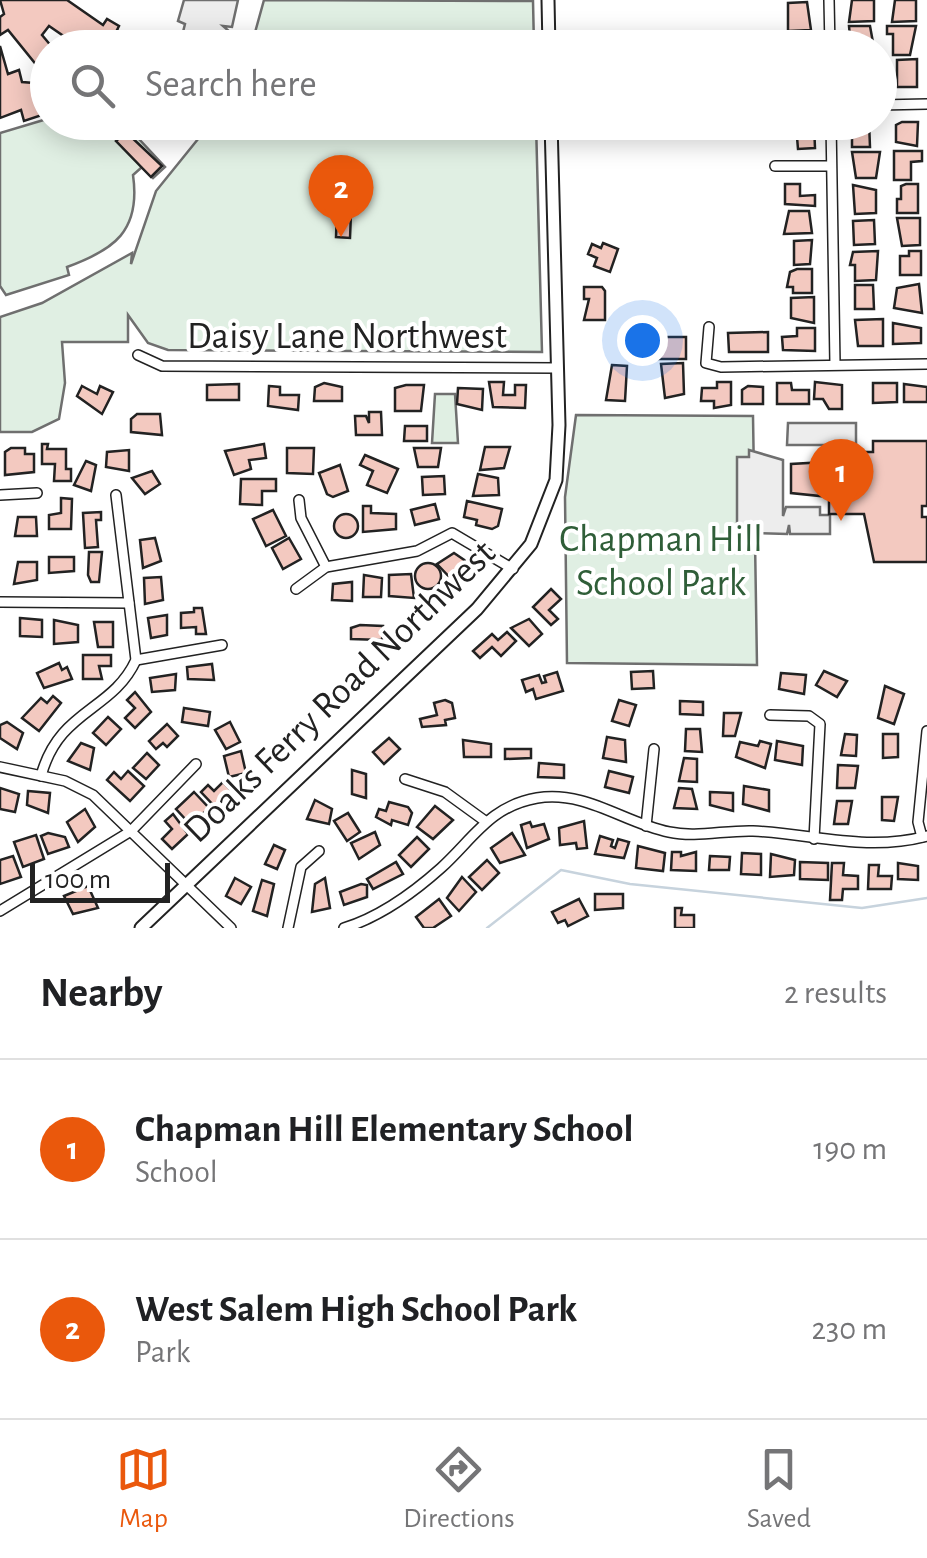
<!DOCTYPE html>
<html lang="en">
<head>
<meta charset="utf-8">
<style>
  body { margin:0; font-family:"Alegreya Sans",sans-serif; background:#f2f2f2; color:#202124 }
  .scale { position:absolute; left:30px; bottom:25px; width:140px; box-sizing:border-box; padding-left:10px; border:5px solid #222; border-top:0; font-size:28px; line-height:35px; white-space:nowrap; color:#222; -webkit-text-stroke:8px #fff; paint-order:stroke }
  .you { position:absolute; left:642px; top:340px; width:35px; height:35px; margin:-25px; border:8px solid #fff; border-radius:50%; background:#1a73e8; box-shadow:0 0 0 15px #1a73e833 }
  .badge { display:grid; place-items:center; width:65px; height:65px; border-radius:50%; background:#ea580c; color:#fff; font-size:32px; font-weight:700 }
  .pin { position:absolute; translate:-50% -82px; filter:drop-shadow(0 2px 5px #0008) }
  .pin::after { content:''; position:absolute; top:52px; width:35px; height:30px; background:inherit; clip-path:polygon(0 0,100% 0,50% 100%) }
  .list { margin:0; padding:0; list-style:none }
  h2 { display:flex; justify-content:space-between; align-items:center; height:130px; margin:0; padding:0 40px; font-size:42px }
  h2 small { font-size:32px; font-weight:400; color:#757577 }
  .list li { display:grid; grid-template-columns:65px 1fr auto; gap:30px; align-items:center; box-sizing:border-box; height:180px; padding:0 40px; border-top:2px solid #e0e0e0 }
  .list b { display:block; font-size:38px; white-space:nowrap }
  .list p { margin:0; font-size:32px; white-space:nowrap; color:#757577 }
  .list em { font-size:32px; font-style:normal; color:#757577 }
  .icon { flex:none; width:55px; height:55px; fill:none; stroke:currentColor; stroke-width:2; stroke-linecap:round; stroke-linejoin:round }
  .map { position:relative; flex:none; width:927px; height:928px; overflow:hidden }
  .search { position:absolute; background:#fff; box-shadow:0 5px 25px #0003; left:30px; right:30px; top:30px; height:110px; display:flex; align-items:center; gap:25px; box-sizing:border-box; padding:0 35px; border-radius:55px; color:#757577; font-size:38px }
  .sheet { height:490px; background:#fff }
  nav { display:flex; justify-content:space-around; align-items:center; box-sizing:border-box; height:140px; border-top:2px solid #e0e0e0; background:#fff; font-size:28px; color:#757577 }
  nav a { display:grid; justify-items:center; gap:5px }
  nav .on { color:#ea580c }
  .map>svg:first-child { display:block }
  .green { fill:#e0efe3; stroke:#6f6f6f; stroke-width:2.5 }
  .parking { fill:#ededed; stroke:#6f6f6f; stroke-width:2.5 }
  .lines { fill:none; stroke-linecap:round; stroke-linejoin:round }
  .stream { stroke:#c7d3dd; stroke-width:2.5 }
  .building { fill:#f3c9c0; stroke:#222; stroke-width:2.5 }
  .minor-casing { stroke:#222; stroke-width:12 }
  .secondary-casing { stroke:#222; stroke-width:15 }
  .minor { stroke:#fff; stroke-width:9 }
  .secondary { stroke:#fff; stroke-width:11 }
  .labels { text-anchor:middle; dominant-baseline:central; stroke-width:8; stroke-linejoin:round; paint-order:stroke }
  .street-label { font-size:38px; fill:#222; stroke:#fff }
  .park-label { font-size:38px; fill:#2f5e38; stroke:#fff }
</style>
</head>
<body>
<div class="map">
<svg width="927" height="928" viewBox="0 0 927 928">
  <rect width="100%" height="100%" fill="#fff"/>
  <!-- green -->
  <g class="green">
    <path d="M264 0 533 1 534 47H251Z"/>
    <path d="M47 119 53 125 124 123 165 167 153 178 142 167 133 175C141 231 114 250 67 267L69 275 6 295 0 286V133Z"/>
    <path d="M211 123H536L542 352 168 350 148 343 128 315V342H62L65 383 59 419 32 432H0V317L42 303 132 253 131 264 156 191Z"/>
    <path d="M435 394H455L458 443H432Z"/>
    <path d="M576 415 753 416 757 665 567 663 565 497Z"/>
  </g>
  <!-- parking -->
  <g class="parking">
    <path d="M184 0H238L232 27 223 26 230 32 224 47 183 32 185 24 178 21Z"/>
    <path d="M788 423H856V445H787Z"/>
    <path d="M749 450 783 460V516L786 507H820V515H830V534H790L789 525 787 534 750 533V525H737V457H749Z"/>
  </g>
  <g class="lines">
    <!-- stream -->
    <path class="stream" d="M487 928 561 870 630 884 862 908 927 898"/>
  </g>
  <!-- building -->
  <g class="building">
    <path d="M0 0H67L103 25 107 19 119 26 117 30 129 37 122 48H81L49 26 42 35 52 47 48 48 47 78 8 30 0 35V17L4 14Z"/>
    <path d="M852 0H874V21L849 22Z"/>
    <path d="M895 0H916V21L892 22Z"/>
    <path d="M807 2 811 30 788 31V3Z"/>
    <path d="M849 26H870L874 48H851Z"/>
    <path d="M887 26H916L910 55H893V34H887Z"/>
    <rect x="785" y="35" width="22" height="13"/>
    <path d="M0 46 8 74 19 70 22 82 34 83 48 113 24 121 21 110 0 118Z"/>
    <path d="M917 59V87H897V60Z"/>
    <path d="M852 122H869L870 147H852Z"/>
    <path d="M902 122H918L917 146 896 142V125Z"/>
    <path d="M814 124 815 148 798 149 797 137 784 138V125Z"/>
    <path d="M126 132 162 166 151 177 116 141Z"/>
    <path d="M894 151H922V161L911 162V180H894Z"/>
    <path d="M852 152H880L876 178H856Z"/>
    <path d="M785 184H800V196L815 195V206L785 204Z"/>
    <path d="M906 184H918V213H897V199H901V186Z"/>
    <path d="M853 185 876 190V213L855 214Z"/>
    <path d="M789 211H809L812 233 784 234Z"/>
    <path d="M337 212 351 213 350 238 336 237Z"/>
    <path d="M897 218H920V245L902 246Z"/>
    <path d="M874 220 875 244 854 245 853 221Z"/>
    <path d="M812 240 810 264 794 265V241Z"/>
    <path d="M603 243 618 249 610 272 594 266 597 258 588 254 592 244 601 248Z"/>
    <path d="M878 251 876 280 855 281V265H850L853 252Z"/>
    <path d="M909 251H921V275H900V256H909Z"/>
    <path d="M797 269H812V293H793V287H787L790 272Z"/>
    <path d="M919 284 922 313 894 308 897 288Z"/>
    <path d="M855 285H873L874 309H855Z"/>
    <path d="M584 287H602L605 291V320H584L589 299H584Z"/>
    <path d="M814 297V323L791 318V298Z"/>
    <path d="M883 319V346H858L855 320Z"/>
    <path d="M893 323 921 328V343L893 344Z"/>
    <path d="M797 328H815V351L783 350 782 337 797 336Z"/>
    <path d="M768 332V352H729L728 333Z"/>
    <path d="M659 337H686V359H655Z"/>
    <path d="M683 363 684 394 665 398 661 364Z"/>
    <path d="M612 365 627 366 625 401 606 400Z"/>
    <path d="M489 382H504L503 395H515V385H526L525 408 493 407Z"/>
    <path d="M717 382H731V405L714 408V401H701L702 388H717Z"/>
    <path d="M815 382 842 385V409H829L823 399H814Z"/>
    <path d="M324 383 342 387V401H314L315 387Z"/>
    <path d="M777 383H791L792 390H809V404H777Z"/>
    <path d="M873 383H897V402L873 403Z"/>
    <path d="M239 384V400H207V385Z"/>
    <path d="M904 384 927 387V402H904Z"/>
    <path d="M406 385H424L421 411H395V388Z"/>
    <path d="M82 386 97 394 100 386 113 392 102 414 77 396Z"/>
    <path d="M269 386 280 387V395H299L298 410 268 406Z"/>
    <path d="M748 386 763 387V404H742V390Z"/>
    <path d="M458 388 483 389 482 410 457 404Z"/>
    <path d="M369 412H381L382 435H356L355 416H366L369 423Z"/>
    <path d="M137 414H160L162 435 131 432V419Z"/>
    <path d="M405 426H427V441H404Z"/>
    <path d="M873 441H927V506H922V517H927V562H874L864 514H829V497L791 493V464L843 461V452H873Z"/>
    <path d="M42 444H48L47 449H66V469H71V481H54L55 464H42Z"/>
    <path d="M264 444 266 458 249 460 251 469 234 475 225 451Z"/>
    <path d="M485 447H510L504 468 480 470Z"/>
    <path d="M11 448H25V454H34V472L5 475V452Z"/>
    <path d="M287 448H314L313 474 287 473Z"/>
    <path d="M414 448H441L438 467H418Z"/>
    <path d="M129 450V471L106 467 107 452Z"/>
    <path d="M365 455 398 469 387 493 367 485 373 471 360 465Z"/>
    <path d="M86 461 96 465 91 491 74 485Z"/>
    <path d="M340 465 348 491 333 497 327 494 319 473Z"/>
    <path d="M152 471 160 484 145 494 132 478Z"/>
    <path d="M478 474 498 478 499 495 473 496Z"/>
    <path d="M444 476 445 494 423 495 422 477Z"/>
    <path d="M241 479H276V491H262V505L240 504Z"/>
    <path d="M61 498 72 499 71 529H49V515L61 513Z"/>
    <path d="M467 501 502 509 498 526 492 529 476 525 477 520 464 517Z"/>
    <path d="M435 504 439 519 415 525 411 510Z"/>
    <path d="M363 506H371V513L396 514V529L363 532Z"/>
    <path d="M273 510 286 536 266 546 253 519Z"/>
    <path d="M101 512V520H96L98 547 85 548 83 513Z"/>
    <circle cx="346" cy="526" r="12"/>
    <path d="M18 517H36L37 536H15Z"/>
    <path d="M155 538 161 561 143 568 140 540Z"/>
    <path d="M289 538 301 559 283 569 272 548Z"/>
    <path d="M89 552H102L99 582H91L88 575Z"/>
    <path d="M454 553 476 568 457 585 437 564Z"/>
    <path d="M49 557H74V571L49 573Z"/>
    <path d="M18 562H37V580L14 584Z"/>
    <circle cx="428" cy="576" r="13"/>
    <path d="M411 574 414 598 389 596V575Z"/>
    <path d="M364 575 382 578 381 597H363Z"/>
    <path d="M161 577 163 600 145 604 144 578Z"/>
    <path d="M352 582V601L332 600 333 584Z"/>
    <path d="M551 589 561 599 549 610 558 619 551 625 533 607Z"/>
    <path d="M194 608H202L206 634H196V627L181 628V613L194 612Z"/>
    <path d="M167 615V635L151 638 148 618Z"/>
    <path d="M20 618 42 620V637L20 636Z"/>
    <path d="M529 619 542 634 529 646 511 628Z"/>
    <path d="M54 620 78 625V642L54 644Z"/>
    <path d="M94 622H113V647H98Z"/>
    <path d="M360 625 383 626 382 640 351 639V628Z"/>
    <path d="M507 632 516 641 501 656 492 647 480 658 473 651 492 634 498 640Z"/>
    <path d="M83 655H111V666H99L102 679H83Z"/>
    <path d="M59 663 62 670 67 667 72 679 44 688 37 673Z"/>
    <path d="M212 664 214 680 188 679 187 667Z"/>
    <path d="M653 671 654 688 632 689 631 672Z"/>
    <path d="M824 671 847 681 837 697 816 685Z"/>
    <path d="M557 672 563 691 536 699 533 689 526 692 522 680 539 675 542 683 546 682 544 676Z"/>
    <path d="M781 673 806 675 804 694 779 689Z"/>
    <path d="M176 674 175 690 152 692 150 678Z"/>
    <path d="M885 686 904 694 894 724 878 718Z"/>
    <path d="M135 692 151 712 135 728 125 718 135 708 127 700Z"/>
    <path d="M53 696 61 703 39 731 22 718 41 698 47 703Z"/>
    <path d="M445 700 452 703 455 718 445 720 446 725 422 727 420 719 437 715 434 703Z"/>
    <path d="M619 700 636 705 629 726 612 721Z"/>
    <path d="M680 701 703 702V715L680 714Z"/>
    <path d="M184 708 210 712 208 726 182 722Z"/>
    <path d="M724 713H741L735 736H723Z"/>
    <path d="M108 717 121 729 106 745 93 733Z"/>
    <path d="M7 722 23 733 17 749 0 738V725Z"/>
    <path d="M230 722 240 742 226 749 215 730Z"/>
    <path d="M167 724 178 736 167 747 163 743 156 749 149 741Z"/>
    <path d="M686 729H700L702 752 685 751Z"/>
    <path d="M845 734 857 735 856 756 841 755Z"/>
    <path d="M883 734H898V757L883 758Z"/>
    <path d="M607 737 625 740 626 762 603 758Z"/>
    <path d="M389 738 400 749 384 764 373 752Z"/>
    <path d="M463 740 491 744V757H464Z"/>
    <path d="M760 741 771 744 765 768 736 757 740 742 758 746Z"/>
    <path d="M777 741 803 746 802 765 775 760Z"/>
    <path d="M81 743 94 748 90 770 68 761Z"/>
    <path d="M505 749H531V758L505 759Z"/>
    <path d="M241 751 246 773 229 777 224 756Z"/>
    <path d="M147 753 159 765 146 779 133 768Z"/>
    <path d="M684 758 697 759V782L679 781Z"/>
    <path d="M539 763 564 765V778L538 777Z"/>
    <path d="M838 765 858 766 855 788H837Z"/>
    <path d="M352 770 366 774V798L352 794Z"/>
    <path d="M128 771 144 786 130 801 107 780 114 772 121 779Z"/>
    <path d="M609 771 633 777 629 793 605 787Z"/>
    <path d="M223 782 235 794 218 810 201 792 208 785 214 791Z"/>
    <path d="M744 786 769 790V811L743 804Z"/>
    <path d="M0 788 19 794 15 812 0 809Z"/>
    <path d="M679 788 692 789 697 809 674 808Z"/>
    <path d="M28 791 50 793 48 813 27 805Z"/>
    <path d="M194 792 210 809 188 822 176 809Z"/>
    <path d="M710 792 733 793V811L710 805Z"/>
    <path d="M882 797H898L894 821 882 820Z"/>
    <path d="M315 800 332 809 329 824 307 819Z"/>
    <path d="M837 801H852L848 824H834Z"/>
    <path d="M389 802 408 807 412 813 408 825 392 820 391 825 376 817 379 809 386 811Z"/>
    <path d="M435 806 453 820 433 839 417 827Z"/>
    <path d="M85 809 95 827 78 842 67 822Z"/>
    <path d="M348 813 360 832 347 841 334 821Z"/>
    <path d="M173 814 188 834 172 849 162 839 172 829 165 821Z"/>
    <path d="M584 821 587 848 577 849 576 843 560 845 559 828Z"/>
    <path d="M530 822 532 827 544 824 549 839 527 848 521 825Z"/>
    <path d="M375 832 380 845 359 859 351 843Z"/>
    <path d="M48 833 65 837 69 847 48 854 41 836Z"/>
    <path d="M512 833 525 855 500 863 491 848Z"/>
    <path d="M36 835 44 859 23 867 14 842Z"/>
    <path d="M600 836 613 840 611 846 615 848 618 839 629 842 624 858 595 854Z"/>
    <path d="M417 837 429 849 411 867 399 855Z"/>
    <path d="M274 845 285 850 277 869 265 864Z"/>
    <path d="M638 846 665 853 663 871 636 868Z"/>
    <path d="M672 852H681V856L696 852V871L671 870Z"/>
    <path d="M742 853 761 854V875L741 874Z"/>
    <path d="M771 854 795 860 794 875 770 877Z"/>
    <path d="M13 856 21 877 0 884V860Z"/>
    <path d="M710 856 730 857 729 870H709Z"/>
    <path d="M487 860 499 873 482 890 469 877Z"/>
    <path d="M396 862 403 874 373 889 367 879Z"/>
    <path d="M800 862 828 863V880L800 879Z"/>
    <path d="M832 863H844L843 875 858 876V889H843L842 900H830Z"/>
    <path d="M898 863 918 866V880L898 879Z"/>
    <path d="M869 865H879L878 876H892L891 889H868Z"/>
    <path d="M462 877 476 892 459 911 447 898Z"/>
    <path d="M235 878 251 887 241 904 226 896Z"/>
    <path d="M325 878 330 908 312 912 315 884Z"/>
    <path d="M262 880 274 884 267 916 253 911Z"/>
    <path d="M361 884 367 885V897L344 905 340 892Z"/>
    <path d="M88 886 98 908 73 914 64 896Z"/>
    <path d="M595 894H623V908L595 910Z"/>
    <path d="M439 899 451 916 433 928H424L416 917Z"/>
    <path d="M579 899 588 916 568 926 565 920 558 923 552 912Z"/>
    <path d="M675 908H682L681 915H694V928H675Z"/>
  </g>
  <g class="lines">
    <!-- minor casing -->
    <g class="minor-casing">
      <g id="minor">
        <path d="M829 0 830 48"/>
        <path d="M880 105 927 104"/>
        <path d="M831 122 835 364"/>
        <path d="M775 166H831"/>
        <path d="M709 327 706 363 721 367 927 364"/>
        <path d="M138 355 162 366 557 368"/>
        <path d="M0 495 37 493"/>
        <path d="M299 500 301 518 326 567"/>
        <path d="M296 589 326 567 417 551 452 533 513 569"/>
        <path d="M0 602 129 603"/>
        <path d="M136 660 222 645"/>
        <path d="M770 715 809 716 820 724 814 839"/>
        <path d="M0 767 65 781 93 795 231 928"/>
        <path d="M41 776C59 709 112 712 136 660L116 495"/>
        <path d="M405 779 445 792 485 821"/>
        <path d="M646 826 654 749"/>
        <path d="M922 837 918 822 927 731"/>
        <path d="M0 911 131 831 196 764"/>
        <path d="M288 928 301 867 319 851"/>
        <path d="M344 928C380 917 413 893 441 868 473 839 490 806 537 798 586 790 624 823 669 832 696 838 725 830 753 831 814 834 866 852 927 836"/>
      </g>
    </g>
    <!-- secondary casing -->
    <g class="secondary-casing">
      <g id="secondary">
        <path d="M548 0 549 48"/>
        <path d="M141 928 477 609 531 544 556 480 559 425 551 122"/>
      </g>
    </g>
    <!-- minor -->
    <use href="#minor" class="minor"/>
    <!-- secondary -->
    <use href="#secondary" class="secondary"/>
  </g>
  <g class="labels">
    <!-- street labels -->
    <g class="street-label">
      <text x="347" y="337">Daisy Lane Northwest</text>
      <text transform="translate(340 692) rotate(-44)">Doaks Ferry Road Northwest</text>
    </g>
    <!-- park labels -->
    <g class="park-label">
      <text x="661" y="540">Chapman Hill<tspan x="661" dy="44">School Park</tspan></text>
    </g>
  </g>
</svg>
<div class="scale">100 m</div>
<div class="you"></div>
<div class="pin badge" style="left:841px;top:521px">1</div>
<div class="pin badge" style="left:341px;top:237px">2</div>
<div class="search"><svg class="icon" aria-label="search" viewBox="0 0 24 24"><circle cx="10" cy="10" r="6"/><path d="M15 15l6 6"/></svg>Search here</div>
</div>
<section class="sheet">
<h2>Nearby<small>2 results</small></h2>
<ul class="list">
<li><span class="badge">1</span><div><b>Chapman Hill Elementary School</b><p>School</p></div><em>190 m</em></li>
<li><span class="badge">2</span><div><b>West Salem High School Park</b><p>Park</p></div><em>230 m</em></li>
</ul>
</section>
<nav>
<a class="on"><svg class="icon" aria-label="map" viewBox="0 0 24 24"><path d="M3 6l6-2 6 2 6-2v14l-6 2-6-2-6 2zM9 4v14M15 6v14"/></svg>Map</a>
<a><svg class="icon" aria-label="directions" viewBox="0 0 24 24"><path d="M12 3l9 9-9 9-9-9zM9 14v-3h6M13 9l2 2-2 2"/></svg>Directions</a>
<a><svg class="icon" aria-label="saved" viewBox="0 0 24 24"><path d="M7 4h10v16l-5-4-5 4z"/></svg>Saved</a>
</nav>
</body>
</html>
